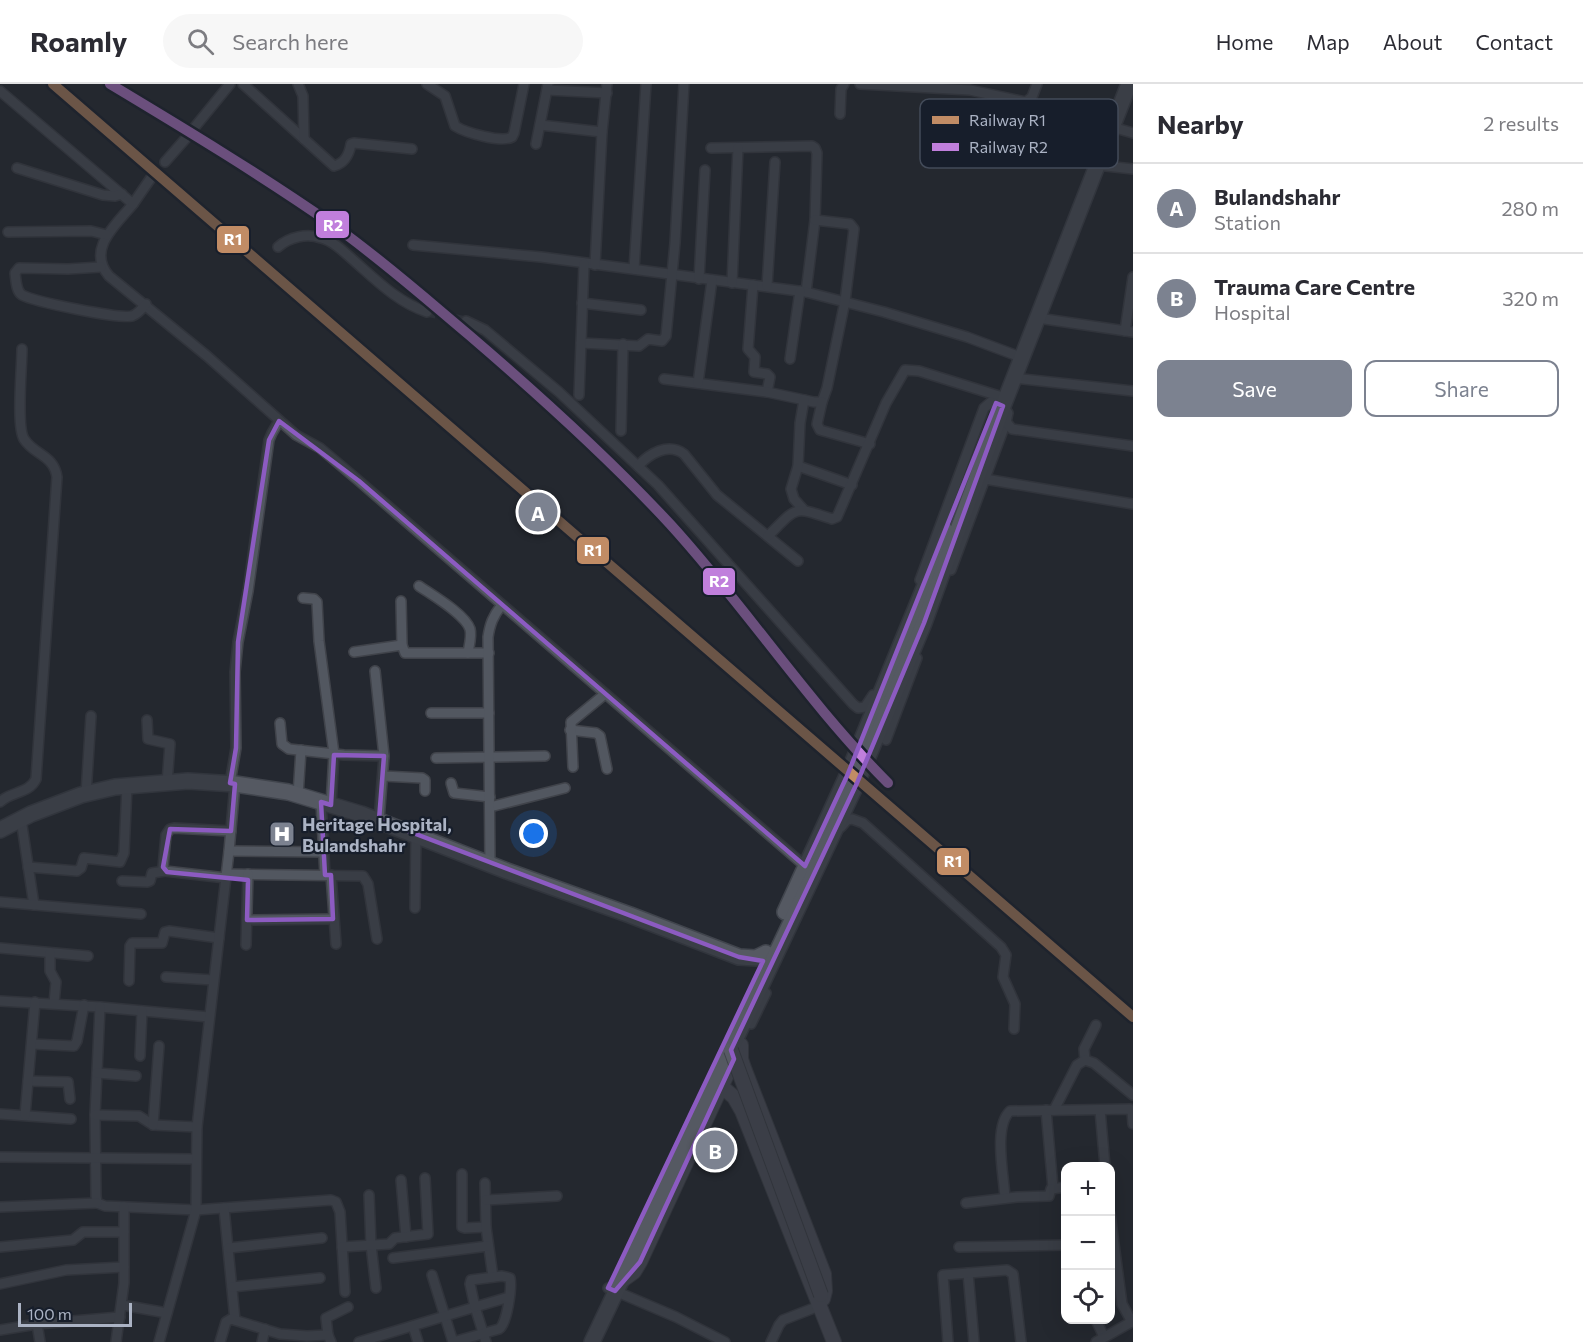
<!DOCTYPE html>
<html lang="en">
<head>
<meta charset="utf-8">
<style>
  body { margin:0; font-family:Commissioner,sans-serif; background:#f7f7f7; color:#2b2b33 }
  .controls { position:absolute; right:18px; bottom:18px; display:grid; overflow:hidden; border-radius:12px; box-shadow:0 6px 24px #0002 }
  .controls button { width:54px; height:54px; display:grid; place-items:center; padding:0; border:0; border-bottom:2px solid #e1e1e2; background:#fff; color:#2b2b33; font:30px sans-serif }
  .scale { position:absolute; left:18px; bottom:15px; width:114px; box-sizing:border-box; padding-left:6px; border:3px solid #abb3c4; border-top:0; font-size:16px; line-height:21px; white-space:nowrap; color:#abb3c4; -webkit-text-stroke:4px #171e2b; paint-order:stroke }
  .you { position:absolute; left:534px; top:750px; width:21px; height:21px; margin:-15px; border:4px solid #fff; border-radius:50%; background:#1a73e8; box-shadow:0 0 0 9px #1a73e833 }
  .badge { display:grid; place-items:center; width:39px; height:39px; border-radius:50%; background:#7c8290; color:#fff; font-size:20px; font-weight:700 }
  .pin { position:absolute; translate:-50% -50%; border:3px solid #fff; box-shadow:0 2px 6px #0006 }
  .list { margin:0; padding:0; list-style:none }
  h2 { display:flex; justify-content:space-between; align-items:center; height:78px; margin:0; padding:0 24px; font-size:26px }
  h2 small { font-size:20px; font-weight:400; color:#7c7c81 }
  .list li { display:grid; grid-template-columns:39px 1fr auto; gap:18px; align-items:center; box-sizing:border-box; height:90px; padding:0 24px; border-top:2px solid #e1e1e2 }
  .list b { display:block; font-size:22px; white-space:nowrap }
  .list p { margin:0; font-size:20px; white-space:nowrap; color:#7c7c81 }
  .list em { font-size:20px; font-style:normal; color:#7c7c81 }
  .actions { display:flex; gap:12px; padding:18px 24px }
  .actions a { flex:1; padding:14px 0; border:2px solid #7c8290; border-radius:12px; text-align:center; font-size:21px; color:#7c8290 }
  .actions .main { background:#7c8290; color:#fff }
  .icon { flex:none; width:33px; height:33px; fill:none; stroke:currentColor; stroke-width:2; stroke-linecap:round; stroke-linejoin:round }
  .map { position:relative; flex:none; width:1133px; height:1258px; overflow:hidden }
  header { display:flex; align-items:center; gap:36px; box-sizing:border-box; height:84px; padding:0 30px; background:#fff; border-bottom:2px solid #e1e1e2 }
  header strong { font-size:28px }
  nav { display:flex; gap:33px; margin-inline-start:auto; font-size:21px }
  .search { width:420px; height:54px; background:#f7f7f7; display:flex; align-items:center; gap:15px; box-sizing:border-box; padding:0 21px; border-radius:33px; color:#7c7c81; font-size:22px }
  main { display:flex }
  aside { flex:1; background:#fff }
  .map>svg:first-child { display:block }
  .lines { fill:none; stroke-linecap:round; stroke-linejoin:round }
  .street-tunnel { stroke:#383d46; stroke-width:9; stroke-dasharray:9 4.5; stroke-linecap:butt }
  .street-casing { stroke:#40434a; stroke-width:12 }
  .secondary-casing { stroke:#40434a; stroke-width:16 }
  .primary-casing { stroke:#41454d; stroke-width:18 }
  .street { stroke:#525760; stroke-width:9 }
  .secondary { stroke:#575a64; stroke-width:14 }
  .primary { stroke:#555962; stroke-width:15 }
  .secondary-bridge-casing { stroke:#40434a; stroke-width:16; stroke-linecap:butt }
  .secondary-bridge { stroke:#575a64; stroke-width:14 }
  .rail-1-casing { stroke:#171e2b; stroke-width:15 }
  .rail-2-casing { stroke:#171e2b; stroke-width:15 }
  .rail-1 { stroke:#c18c65; stroke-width:10 }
  .rail-2 { stroke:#c07fdc; stroke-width:10 }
  .marked { fill:none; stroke:#8c5bc1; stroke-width:4.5; stroke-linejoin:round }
  .labels { text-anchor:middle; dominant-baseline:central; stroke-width:4.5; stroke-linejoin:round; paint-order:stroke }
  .poi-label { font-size:18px; font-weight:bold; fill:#abb3c4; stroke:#171e2b; text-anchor:start }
  .key { fill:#171e2b; stroke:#434b59; stroke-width:1.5 }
  .key-label { font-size:16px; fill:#abb3c4 }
  .line-badge { stroke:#171e2b; stroke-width:2 }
  .badge-label { font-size:16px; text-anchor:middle; font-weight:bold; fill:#fff }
</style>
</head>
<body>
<header>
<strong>Roamly</strong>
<div class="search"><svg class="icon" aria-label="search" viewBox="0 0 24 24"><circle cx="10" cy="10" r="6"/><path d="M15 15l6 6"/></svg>Search here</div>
<nav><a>Home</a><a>Map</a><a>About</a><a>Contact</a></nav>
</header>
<main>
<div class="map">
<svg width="1133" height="1258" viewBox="0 0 1133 1258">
  <rect width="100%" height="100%" fill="#242830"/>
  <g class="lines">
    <!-- street-tunnel -->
    <g class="street-tunnel">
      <path d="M153 91 165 78"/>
      <path d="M427 228 466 237"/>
    </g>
    <!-- street casing -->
    <g class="street-casing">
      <g id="street">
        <path d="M243 0 334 82C345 79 349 71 351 60L354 59 412 65"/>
        <path d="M298 0 303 12 304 55"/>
        <path d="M427 0 445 12 455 42C466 49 502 59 512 53L514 49 524 0"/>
        <path d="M860 0 970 6 1026 18 1032 13 1037 0"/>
        <path d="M547 6 607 9"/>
        <path d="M0 7 133 120C116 141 86 165 109 192L207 272 296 351 320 364 359 397 805 782"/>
        <path d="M840 30 841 5 844 0"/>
        <path d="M540 41 602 48"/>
        <path d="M1112 43 1133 49"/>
        <path d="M194 44 230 0"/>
        <path d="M536 60 548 0"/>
        <path d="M711 64 812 62 815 64 817 69 815 136 806 208"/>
        <path d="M165 78 187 53"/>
        <path d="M1097 81 1133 85"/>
        <path d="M17 84 103 111 115 112 122 110"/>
        <path d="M133 120 153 91"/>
        <path d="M8 148 91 147 107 151"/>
        <path d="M413 161 541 173 806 208 884 228 967 253 1015 271"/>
        <path d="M278 163C289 153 307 149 321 154 333 157 343 167 352 175 375 195 397 218 427 228"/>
        <path d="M595 181 602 48 607 0"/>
        <path d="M101 183 68 185 19 184 15 189C16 196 16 207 22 211 35 218 119 235 132 232 138 230 142 225 146 220"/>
        <path d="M634 185 646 0"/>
        <path d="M699 195 705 86"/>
        <path d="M732 199 738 64"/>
        <path d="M753 201 748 265 755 273 754 288 767 290 770 293 767 308"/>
        <path d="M767 202 775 78"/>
        <path d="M582 219 641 226"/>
        <path d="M1038 234 1133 248"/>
        <path d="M466 237 485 246 559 308 658 401 853 620 858 624 865 623 873 611"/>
        <path d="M1125 247 1133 193"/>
        <path d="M581 259 639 262 648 255 662 257 666 252 675 159 684 0"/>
        <path d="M790 275 800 207"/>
        <path d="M1014 294 1133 307"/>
        <path d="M664 295 767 308 814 318H822L827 304 845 217 854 145 850 140 815 136"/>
        <path d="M698 299 712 196"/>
        <path d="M579 311 584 180"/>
        <path d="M822 318 817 340 820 346 870 360"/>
        <path d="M621 347 623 260"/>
        <path d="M638 382C649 370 668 358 684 370L717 411 798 477"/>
        <path d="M798 382 852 401"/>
        <path d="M985 395 1133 420"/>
        <path d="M803 425 794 415 791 405 798 382 800 339 804 316"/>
        <path d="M768 452C798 422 793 422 832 435L837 433 886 319 905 286 919 287 999 312"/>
        <path d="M951 486 1006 338"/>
        <path d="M920 496 984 324 991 318 1003 322 1008 329 1006 338 1012 345 1133 362"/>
        <path d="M419 502C432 511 465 530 470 545 472 552 469 562 468 569"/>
        <path d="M303 514 314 515 317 518 319 557 334 670 331 721"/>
        <path d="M401 517 402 561 405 569H489"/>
        <path d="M354 568 402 561"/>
        <path d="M375 587 384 672 379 736"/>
        <path d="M431 629H489"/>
        <path d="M147 636 148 655 170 660 167 699"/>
        <path d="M280 639 282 660 289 665 344 671 384 672"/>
        <path d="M570 646 596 649 600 652 607 685"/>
        <path d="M886 656 917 574"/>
        <path d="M436 674 545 672"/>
        <path d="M573 683 571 638 605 610"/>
        <path d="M383 692 422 694 425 696V707"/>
        <path d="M230 699 236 664 235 588 238 558 248 507 269 356 272 349 279 337"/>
        <path d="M451 699 454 709 490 713"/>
        <path d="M86 710 91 632"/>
        <path d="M298 711 301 666"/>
        <path d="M0 718C11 707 29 710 36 695L57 393C54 371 34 371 24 355 16 342 22 283 22 265"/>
        <path d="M321 718 325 791"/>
        <path d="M490 723 565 704"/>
        <path d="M21 735 34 821"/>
        <path d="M841 743 847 736 852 735 863 739 1001 863 1006 871 1003 893 1015 920 1014 945"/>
        <path d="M229 767 324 768"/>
        <path d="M490 780 488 553C490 540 493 532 501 522"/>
        <path d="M28 783 77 787 81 784 84 774 120 778 124 769 127 702"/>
        <path d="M226 790 363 792 368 800 377 855"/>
        <path d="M331 791 336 860"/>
        <path d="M226 794 165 787 163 783 166 751 170 745 174 744 231 747"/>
        <path d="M122 797 147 798 150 797 152 789 165 787"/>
        <path d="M0 818 141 830"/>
        <path d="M415 824 416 750"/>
        <path d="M247 836 333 835"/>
        <path d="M246 861 248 790"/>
        <path d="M0 864 88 872"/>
        <path d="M50 869V887L56 898 54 919"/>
        <path d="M166 893 213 896"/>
        <path d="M129 897 130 862 132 859H162L165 848 169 847 219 854"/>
        <path d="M0 917 100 923 209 933"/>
        <path d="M100 923 95 1031 96 1112 97 1119 105 1122 196 1126 331 1116 336 1118 340 1128 345 1208"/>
        <path d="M751 940 766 909"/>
        <path d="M32 960 74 962 77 957 84 921"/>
        <path d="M140 972 142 927"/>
        <path d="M1085 976 1084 965 1096 941"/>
        <path d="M97 989 136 992"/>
        <path d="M28 997 68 998 70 1015"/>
        <path d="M1046 1026 1053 1104"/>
        <path d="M1054 1026 1077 981 1085 976 1094 979 1133 1011"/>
        <path d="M1100 1026 1105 1082"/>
        <path d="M0 1030 71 1035"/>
        <path d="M25 1031 35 918"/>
        <path d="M95 1031 139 1032 153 1041 197 1043"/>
        <path d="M153 1041 159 962"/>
        <path d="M0 1073 196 1075"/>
        <path d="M462 1090V1143L465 1144 486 1143"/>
        <path d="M401 1096 406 1153"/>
        <path d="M485 1099 486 1143 493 1193"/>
        <path d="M369 1111 371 1161 376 1204"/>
        <path d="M1005 1114C1004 1092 993 1043 1010 1027L1130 1025 1132 1027 1133 1040"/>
        <path d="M486 1116 557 1112"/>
        <path d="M966 1119 1017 1113 1049 1112 1051 1105 1066 1103"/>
        <path d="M0 1123 97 1119"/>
        <path d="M224 1124 235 1236"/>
        <path d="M1110 1130 1122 1220 1132 1238"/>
        <path d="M0 1163 73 1156 83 1148H124"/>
        <path d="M342 1163 389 1160 395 1154 428 1150 425 1094"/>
        <path d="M959 1163 1066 1161"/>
        <path d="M229 1164 322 1154"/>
        <path d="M393 1174 488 1162"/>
        <path d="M968 1189 974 1258"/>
        <path d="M432 1191 453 1258"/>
        <path d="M0 1200 66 1186 124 1183"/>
        <path d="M232 1203 320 1194"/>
        <path d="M608 1204 676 1233 725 1258"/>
        <path d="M122 1221 167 1229"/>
        <path d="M1096 1236 1104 1253"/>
        <path d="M37 1240 40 1258"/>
        <path d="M413 1242 418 1258"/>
        <path d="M0 1246 37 1240 120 1233"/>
        <path d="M328 1251 326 1234 348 1223"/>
        <path d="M116 1258 124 1199V1123"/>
        <path d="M159 1258 196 1126 197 1043 229 767 235 700"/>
        <path d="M220 1258 226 1238 231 1235 280 1250 307 1252 328 1251 331 1258"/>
        <path d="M262 1258 265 1245"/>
        <path d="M359 1258 475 1223 486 1258"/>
        <path d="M453 1258 499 1245C507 1240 512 1204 510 1194L502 1192 471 1196 470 1200 475 1223 509 1213"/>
        <path d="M771 1258 779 1241 783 1236 819 1222"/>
        <path d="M948 1258 943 1191 1007 1186 1013 1190 1021 1258"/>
        <path d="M1096 1258 1133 1237"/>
      </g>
    </g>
    <!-- secondary casing -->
    <g class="secondary-casing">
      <g id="secondary">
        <path d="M741 961V975L744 984 824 1190 825 1207 823 1215"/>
        <path d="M722 1003 734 1013 742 1027 834 1258"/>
        <path d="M620 1198 634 1188 640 1178 737 969"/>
      </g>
    </g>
    <!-- primary casing -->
    <g class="primary-casing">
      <g id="primary">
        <path d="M0 746 31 730 81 711 115 703 188 697 235 700 288 708 361 730 507 787 630 831 739 873 756 874 766 869"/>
        <path d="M785 828 847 692 947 448"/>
        <path d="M592 1258 857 699 924 539 1003 322 1129 0"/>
      </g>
    </g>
    <!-- street -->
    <use href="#street" class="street"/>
    <!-- secondary -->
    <use href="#secondary" class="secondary"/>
    <!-- primary -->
    <use href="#primary" class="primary"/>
    <!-- secondary-bridge casing -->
    <g class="secondary-bridge-casing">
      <path id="secondary-bridge" d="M731 966 821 1211"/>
    </g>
    <!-- secondary-bridge -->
    <use href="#secondary-bridge" class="secondary-bridge"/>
    <!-- rail-1 casing -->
    <g class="rail-1-casing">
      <path id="rail-1" d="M53 0 1133 933"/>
    </g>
    <!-- rail-2 casing -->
    <g class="rail-2-casing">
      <path id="rail-2" d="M110 0C185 45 261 91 333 141 381 175 425 214 469 251 539 311 607 372 670 440 746 523 808 619 888 699"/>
    </g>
    <!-- rail-1 -->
    <use href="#rail-1" class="rail-1"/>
    <!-- rail-2 -->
    <use href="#rail-2" class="rail-2"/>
  </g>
  <!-- marked area -->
  <path d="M0 0H1133V1258H0ZM996 319 1003 322 924 539 857 699 731 966 734 975 640 1178 615 1207 608 1204 763 877 739 873 379 736 384 672 334 671 331 721 321 718 325 791H331L333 835 247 836 248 796 167 788 163 783 170 745 231 747 235 700 230 699 236 664 238 558 269 356 279 337 359 397 805 782 847 692Z" fill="#242830" fill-opacity=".55" fill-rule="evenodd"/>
  <path class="marked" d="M996 319 1003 322 924 539 857 699 731 966 734 975 640 1178 615 1207 608 1204 763 877 739 873 379 736 384 672 334 671 331 721 321 718 325 791H331L333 835 247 836 248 796 167 788 163 783 170 745 231 747 235 700 230 699 236 664 238 558 269 356 279 337 359 397 805 782 847 692Z"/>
  <!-- icons -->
  <defs>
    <g id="hospital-square" transform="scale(1.35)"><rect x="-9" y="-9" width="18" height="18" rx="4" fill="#7c8290" stroke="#171e2b"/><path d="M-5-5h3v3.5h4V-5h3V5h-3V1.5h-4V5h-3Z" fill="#fff"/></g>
  </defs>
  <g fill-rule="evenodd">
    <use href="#hospital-square" x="282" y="750"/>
  </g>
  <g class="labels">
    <!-- poi labels -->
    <g class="poi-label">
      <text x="302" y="740">Heritage Hospital,<tspan x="302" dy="21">Bulandshahr</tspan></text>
    </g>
  </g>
  <!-- legend -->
  <rect x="920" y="15" width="198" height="69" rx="9" class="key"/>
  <rect x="932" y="32" width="27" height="8" fill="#c18c65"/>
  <rect x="932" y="59" width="27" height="8" fill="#c07fdc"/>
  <g class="key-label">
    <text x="969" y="42">Railway R1</text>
    <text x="969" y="69">Railway R2</text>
  </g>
  <g class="line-badge">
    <rect x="315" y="126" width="35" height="29" rx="6" fill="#c07fdc"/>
    <rect x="216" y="141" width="34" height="29" rx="6" fill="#c18c65"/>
    <rect x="576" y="452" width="34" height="29" rx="6" fill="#c18c65"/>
    <rect x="702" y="483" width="34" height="29" rx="6" fill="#c07fdc"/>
    <rect x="936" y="763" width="34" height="29" rx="6" fill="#c18c65"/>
  </g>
  <g class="badge-label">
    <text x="333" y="147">R2</text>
    <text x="233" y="161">R1</text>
    <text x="593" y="472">R1</text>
    <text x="719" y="503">R2</text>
    <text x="953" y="783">R1</text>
  </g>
</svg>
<div class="controls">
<button>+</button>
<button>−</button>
<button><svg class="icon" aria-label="locate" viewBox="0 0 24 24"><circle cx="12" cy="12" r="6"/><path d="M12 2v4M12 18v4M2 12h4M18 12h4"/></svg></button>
</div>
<div class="scale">100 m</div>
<div class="you"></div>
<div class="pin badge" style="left:538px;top:428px">A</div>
<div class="pin badge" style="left:715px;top:1066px">B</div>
</div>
<aside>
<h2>Nearby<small>2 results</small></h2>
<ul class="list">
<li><span class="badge">A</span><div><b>Bulandshahr</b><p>Station</p></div><em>280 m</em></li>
<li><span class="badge">B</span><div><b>Trauma Care Centre</b><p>Hospital</p></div><em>320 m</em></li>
</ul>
<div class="actions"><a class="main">Save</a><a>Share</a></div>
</aside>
</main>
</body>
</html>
